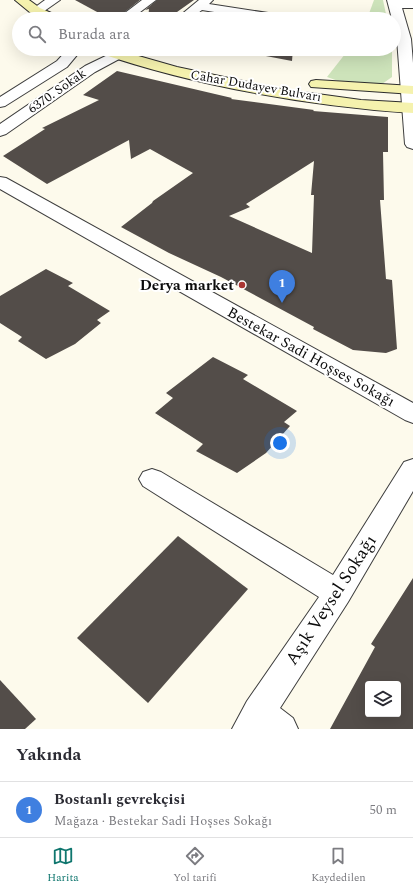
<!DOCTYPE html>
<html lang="tr">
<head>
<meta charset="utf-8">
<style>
  body { margin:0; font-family:Spectral,serif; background:#f2f2f3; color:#2b2b33 }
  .controls { position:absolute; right:12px; bottom:12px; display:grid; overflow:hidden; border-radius:4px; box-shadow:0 4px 16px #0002 }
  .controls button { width:36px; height:36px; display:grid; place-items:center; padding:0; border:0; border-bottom:1px solid #e1e1e2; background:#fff; color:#2b2b33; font:20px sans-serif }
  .you { position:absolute; left:280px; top:443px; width:14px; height:14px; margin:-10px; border:3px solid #fff; border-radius:50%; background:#1a73e8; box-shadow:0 0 0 6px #1a73e833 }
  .badge { display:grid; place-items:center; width:26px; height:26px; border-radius:50%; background:#0f766e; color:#fff; font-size:13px; font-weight:700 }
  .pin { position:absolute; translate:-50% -33px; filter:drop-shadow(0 1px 2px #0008) }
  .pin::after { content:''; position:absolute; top:21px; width:14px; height:12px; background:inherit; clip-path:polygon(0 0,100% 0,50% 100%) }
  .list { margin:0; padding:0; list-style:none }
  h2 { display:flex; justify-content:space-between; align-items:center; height:52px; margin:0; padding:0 16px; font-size:17px }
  h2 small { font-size:13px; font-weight:400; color:#7c7c81 }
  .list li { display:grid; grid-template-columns:26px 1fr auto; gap:12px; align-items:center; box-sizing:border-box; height:56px; padding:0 16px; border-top:1px solid #e1e1e2 }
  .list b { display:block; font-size:15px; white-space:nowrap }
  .list p { margin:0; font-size:13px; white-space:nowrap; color:#7c7c81 }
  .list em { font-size:13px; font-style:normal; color:#7c7c81 }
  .icon { flex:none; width:22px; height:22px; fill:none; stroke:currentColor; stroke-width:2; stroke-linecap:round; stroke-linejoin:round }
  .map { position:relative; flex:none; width:413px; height:729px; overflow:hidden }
  .search { position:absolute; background:#fff; box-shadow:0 4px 16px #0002; left:12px; right:12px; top:12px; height:44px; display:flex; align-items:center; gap:10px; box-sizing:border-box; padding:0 14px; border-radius:22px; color:#7c7c81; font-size:15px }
  .sheet { height:108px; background:#fff }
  nav { display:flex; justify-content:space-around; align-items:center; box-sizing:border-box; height:56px; border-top:1px solid #e1e1e2; background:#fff; font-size:11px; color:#7c7c81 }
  nav a { display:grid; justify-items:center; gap:2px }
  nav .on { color:#0f766e }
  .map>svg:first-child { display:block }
  .green { fill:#cde3ba }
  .building { fill:#534d49; fill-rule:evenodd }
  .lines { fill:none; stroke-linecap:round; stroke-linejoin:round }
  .minor-casing { stroke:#3e3e3e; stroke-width:2 }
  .secondary-casing { stroke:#2d2d2d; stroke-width:2 }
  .minor { fill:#fff; fill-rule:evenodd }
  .secondary { fill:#f5f2ae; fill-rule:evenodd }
  .poi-dot { fill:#aa3634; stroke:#fff; stroke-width:1.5 }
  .labels { text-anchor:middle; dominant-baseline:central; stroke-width:4; stroke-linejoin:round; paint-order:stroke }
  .far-street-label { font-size:13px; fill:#0b0b0b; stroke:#fff }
  .poi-label { font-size:15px; font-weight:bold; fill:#0b0b0b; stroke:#fff; text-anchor:end }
  .street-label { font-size:15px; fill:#0b0b0b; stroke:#fff }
  .near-street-label { font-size:18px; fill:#0b0b0b; stroke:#fff }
</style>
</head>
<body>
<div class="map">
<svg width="413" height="729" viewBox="0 0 413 729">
  <rect width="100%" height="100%" fill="#fdfaec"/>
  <!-- green -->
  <g class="green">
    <path d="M374 0H383L387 19H367Z"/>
    <path d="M349 49H392V77L382 84 344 83 327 77Z"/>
  </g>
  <!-- building -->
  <g class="building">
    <path d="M75 0H140L116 19H110Z"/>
    <path d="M157 0H194L177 12 181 13 175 19H148L149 9 145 10Z"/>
    <path d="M230 49H293L292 61Z"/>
    <path d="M117 71 232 98 231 99 314 110 313 111 388 117V152H383L384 200H380L386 279 392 280 397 349 386 353 353 350 313 329 314 327 221 277 169 253 121 227 152 203 153 201 193 173 150 149 131 159 129 140 47 184 3 156 45 129 42 128 99 100 83 95ZM314 161 311 195H314L312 253 229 216 250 207 246 204Z"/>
    <path d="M46 269 73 283 68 286 110 311 97 320 101 323 75 344 46 359 18 341 22 337 0 323V296Z"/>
    <path d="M213 357 248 375 243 379 297 411 284 422 290 426 266 453 237 473 196 451 203 444 155 413 173 398 166 393Z"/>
    <path d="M178 536 248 589 148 703 77 638Z"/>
    <path d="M413 578V729H330L375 647 371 644ZM368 684H398V714H368Z"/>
    <path d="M0 680 36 719 25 729H0Z"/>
  </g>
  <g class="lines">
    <!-- minor casing -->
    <g class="minor-casing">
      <g id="minor">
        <path d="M45 0H60L40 14H32L30 11Z"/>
        <path d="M142 0H156L131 19H117Z"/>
        <path d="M199 0H213L209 4 281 15 285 16 287 19H257L202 10 190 19H176Z"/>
        <path d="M387 0H413V8H402L411 39 413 63V149L407 147 405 144 397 39 394 26V19H392Z"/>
        <path d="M68 49H82L67 67 5 106 0 107V97L57 61Z"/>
        <path d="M136 49H150C146 54 143 55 136 54L134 51Z"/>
        <path d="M116 51 121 52 123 55 121 58 95 72 6 134 0 136V124L85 66Z"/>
        <path d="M0 177 6 178 413 403V423L405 420 0 189Z"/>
        <path d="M413 459V491L348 602 280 708 293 718 298 729H232L247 701 319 597 143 486 139 479 143 472 152 469 161 472 333 575 404 462Z"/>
      </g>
    </g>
    <!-- secondary casing -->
    <g class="secondary-casing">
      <g id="secondary">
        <path d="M15 0H29L40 8 58 16 60 19H44L32 14Z"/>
        <path d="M94 49H114L177 67 281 89 361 100 413 103V113C309 106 195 86 96 52Z"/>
        <path d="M316 80 413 86V94L311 87 309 84 311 81Z"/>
      </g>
    </g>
    <!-- minor -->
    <use href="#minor" class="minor"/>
    <!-- secondary -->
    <use href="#secondary" class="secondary"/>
  </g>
  <!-- markers -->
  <circle class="poi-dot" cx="242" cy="285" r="4"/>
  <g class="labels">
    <!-- far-street labels -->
    <g class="far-street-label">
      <text transform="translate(256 86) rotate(10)">Cahar Dudayev Bulvarı</text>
      <text transform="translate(57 91) rotate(-35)">6370. Sokak</text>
    </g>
    <!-- poi labels -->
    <g class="poi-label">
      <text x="234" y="285">Derya market</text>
    </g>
    <!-- street labels -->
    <g class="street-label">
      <text transform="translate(311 357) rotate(29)">Bestekar Sadi Hoşses Sokağı</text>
    </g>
    <!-- near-street labels -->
    <g class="near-street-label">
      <text transform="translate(331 600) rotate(-57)">Aşık Veysel Sokağı</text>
    </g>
  </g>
</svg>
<div class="controls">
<button><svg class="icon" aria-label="layers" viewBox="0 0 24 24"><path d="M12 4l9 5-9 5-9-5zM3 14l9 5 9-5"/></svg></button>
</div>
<div class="you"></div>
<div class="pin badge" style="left:282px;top:303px;background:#3f7fe0">1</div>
<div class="search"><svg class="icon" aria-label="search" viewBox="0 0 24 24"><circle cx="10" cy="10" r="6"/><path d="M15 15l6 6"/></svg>Burada ara</div>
</div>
<section class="sheet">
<h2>Yakında<small></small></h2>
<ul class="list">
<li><span class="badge" style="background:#3f7fe0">1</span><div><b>Bostanlı gevrekçisi</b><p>Mağaza · Bestekar Sadi Hoşses Sokağı</p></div><em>50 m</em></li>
</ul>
</section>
<nav>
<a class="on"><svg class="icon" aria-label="map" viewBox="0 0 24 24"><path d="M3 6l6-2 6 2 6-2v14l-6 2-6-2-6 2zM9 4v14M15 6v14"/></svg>Harita</a>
<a><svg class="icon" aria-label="directions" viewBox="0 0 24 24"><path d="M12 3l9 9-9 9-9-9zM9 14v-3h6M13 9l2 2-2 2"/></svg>Yol tarifi</a>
<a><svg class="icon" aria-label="saved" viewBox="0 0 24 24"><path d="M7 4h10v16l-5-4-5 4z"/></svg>Kaydedilen</a>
</nav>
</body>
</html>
